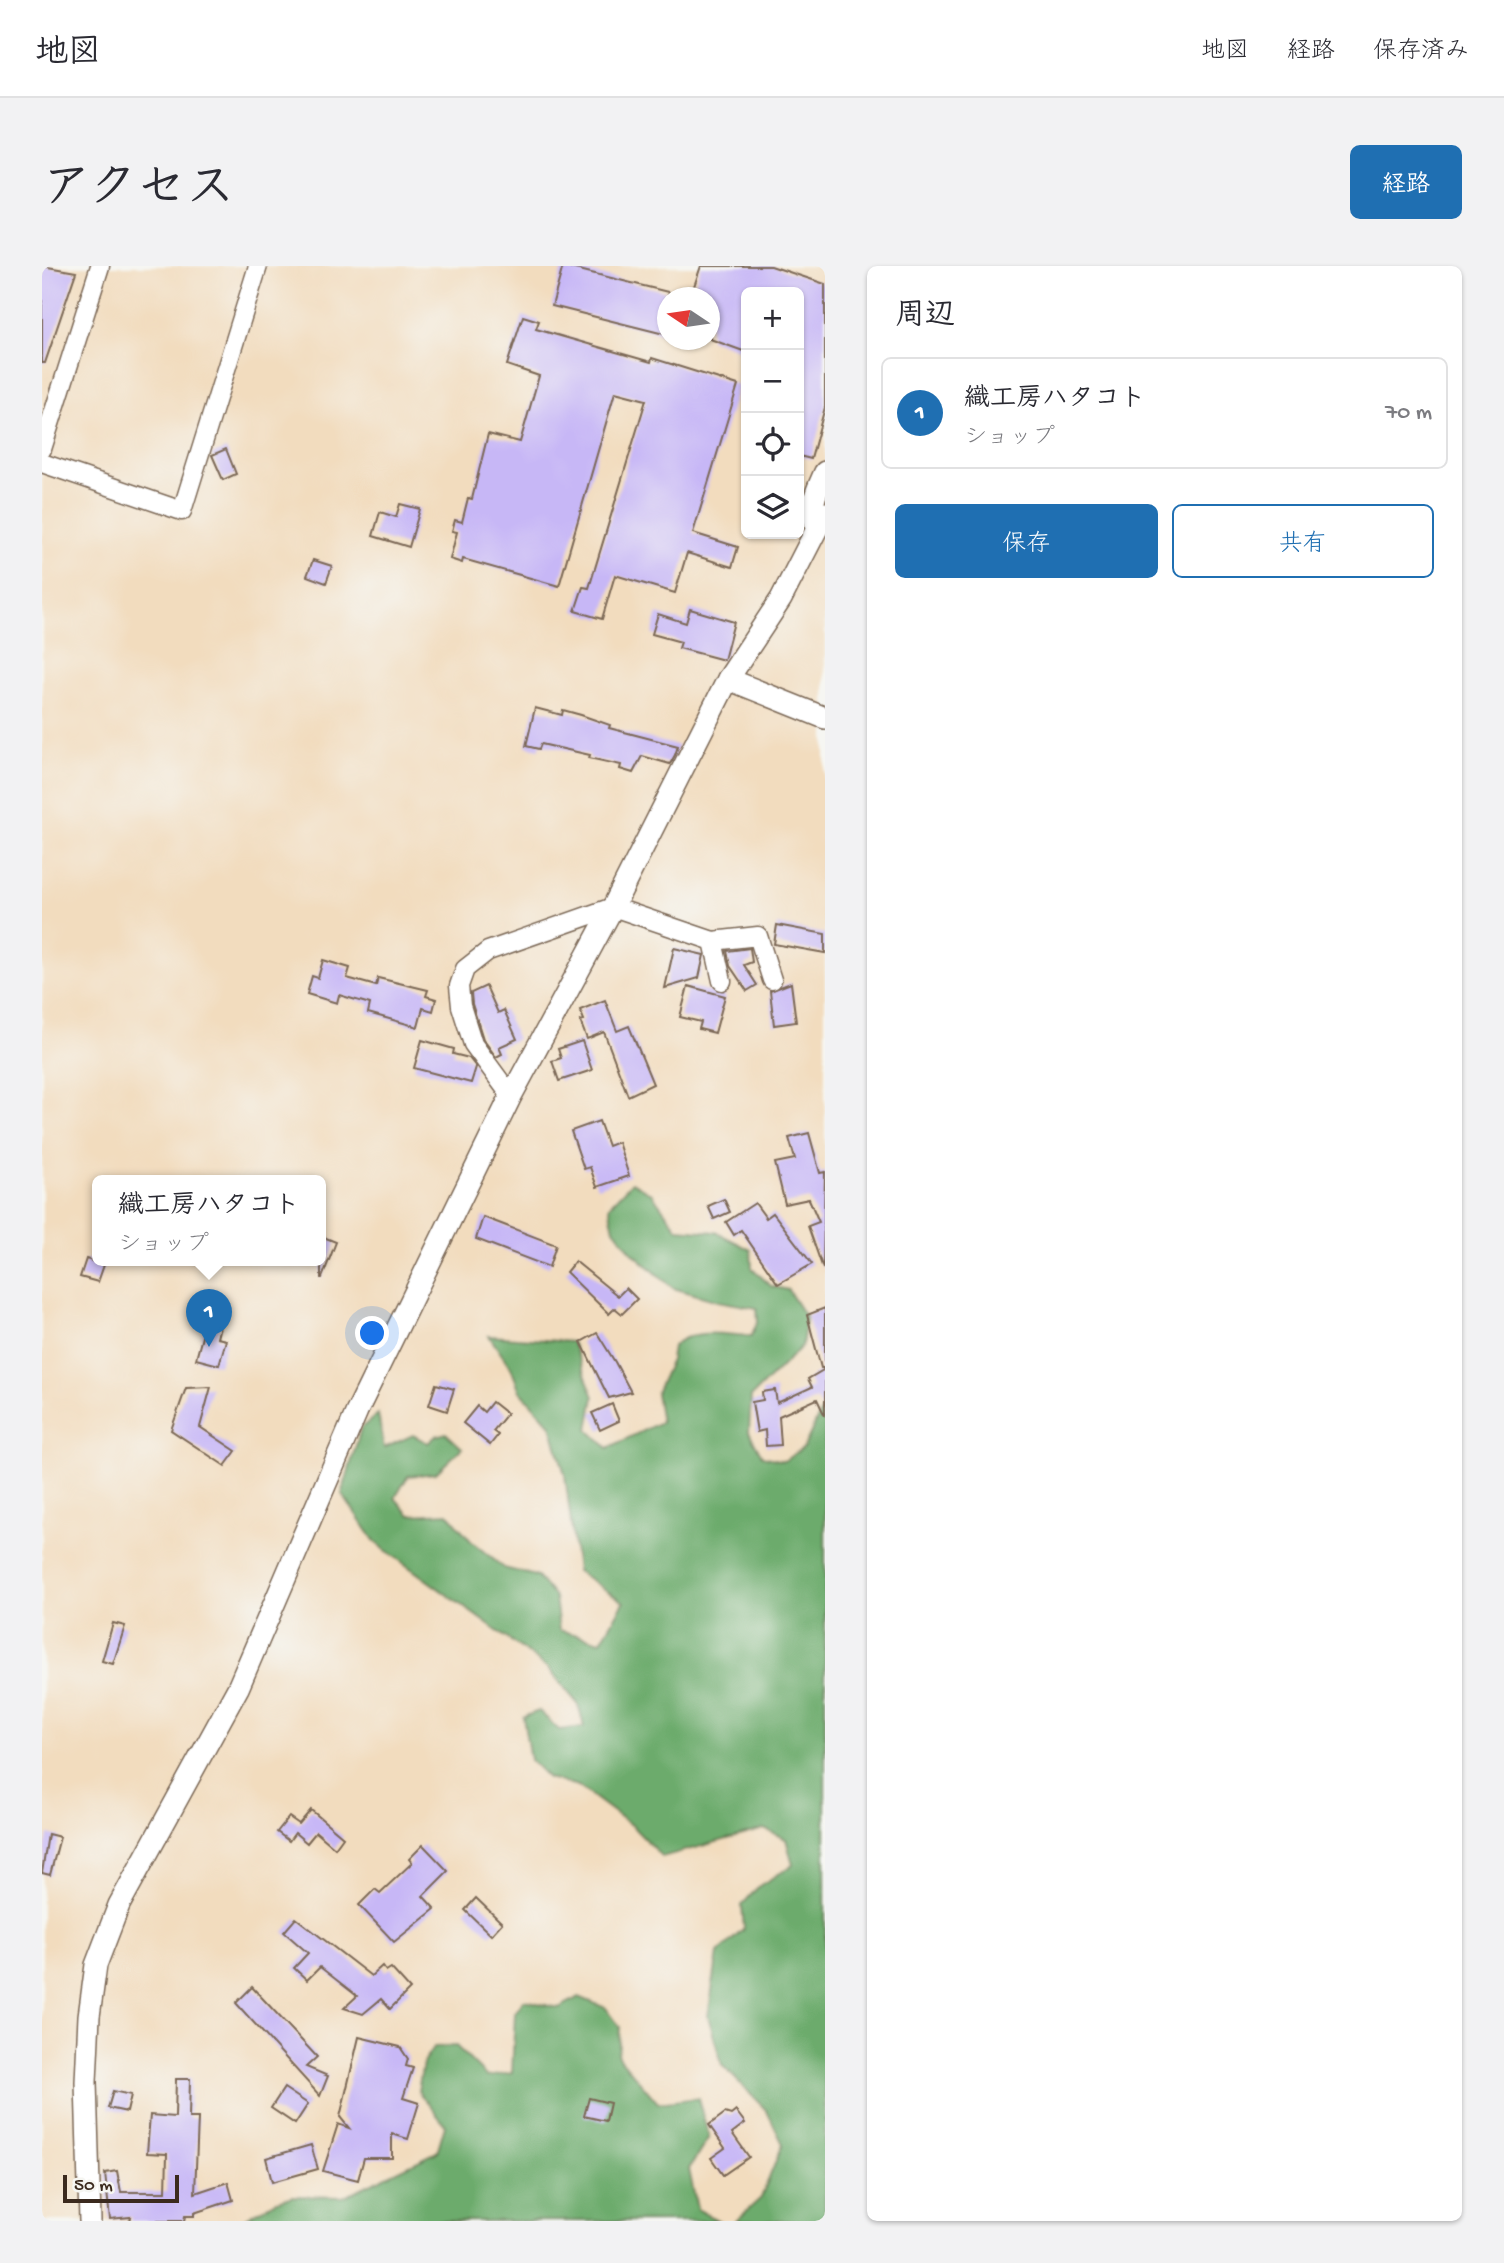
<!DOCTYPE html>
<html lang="ja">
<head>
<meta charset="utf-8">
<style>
  body { margin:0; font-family:"Gochi Hand","Klee One",sans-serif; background:#f2f2f3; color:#2b2b33 }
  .controls { position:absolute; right:21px; top:21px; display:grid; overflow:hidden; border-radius:10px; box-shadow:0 2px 5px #0004 }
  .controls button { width:63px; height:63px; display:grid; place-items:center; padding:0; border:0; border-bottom:2px solid #e1e1e2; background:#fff; color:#2b2b33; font:35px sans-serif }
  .compass { position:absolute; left:615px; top:21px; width:63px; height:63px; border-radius:50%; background:#fff; box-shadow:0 2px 5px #0004; rotate:283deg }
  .scale { position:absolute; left:21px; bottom:18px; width:116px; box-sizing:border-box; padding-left:7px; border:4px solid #3b2a1e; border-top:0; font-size:19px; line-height:24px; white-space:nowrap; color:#3b2a1e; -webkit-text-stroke:5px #f6f6f2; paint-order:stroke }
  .you { position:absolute; left:331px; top:1068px; width:24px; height:24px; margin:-18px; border:5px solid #fff; border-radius:50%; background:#1a73e8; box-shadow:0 0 0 10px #1a73e833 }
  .badge { display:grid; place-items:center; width:46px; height:46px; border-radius:50%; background:#1f6fb2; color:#fff; font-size:23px; font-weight:700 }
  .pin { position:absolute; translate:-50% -58px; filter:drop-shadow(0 2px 4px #0008) }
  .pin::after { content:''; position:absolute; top:37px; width:24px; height:21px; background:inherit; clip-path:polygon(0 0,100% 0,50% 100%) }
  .popup { position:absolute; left:50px; top:909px; width:234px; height:91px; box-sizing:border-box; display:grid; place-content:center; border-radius:10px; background:#fff; filter:drop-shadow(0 2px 5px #0005); font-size:23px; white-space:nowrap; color:#7c7c81 }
  .popup b { font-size:26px; color:#2b2b33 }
  .popup::after { content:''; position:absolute; left:50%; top:100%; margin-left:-14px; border:14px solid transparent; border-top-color:#fff }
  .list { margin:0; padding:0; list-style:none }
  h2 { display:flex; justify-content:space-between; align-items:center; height:91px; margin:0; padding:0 28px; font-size:30px }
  h2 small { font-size:23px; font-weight:400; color:#7c7c81 }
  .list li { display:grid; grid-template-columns:46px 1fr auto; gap:21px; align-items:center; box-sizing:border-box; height:112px; margin:0 14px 14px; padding:0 14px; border:2px solid #e1e1e2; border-radius:10px }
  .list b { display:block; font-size:26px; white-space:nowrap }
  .list p { margin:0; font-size:23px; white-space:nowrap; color:#7c7c81 }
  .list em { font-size:23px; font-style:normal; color:#7c7c81 }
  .actions { display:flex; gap:14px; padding:21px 28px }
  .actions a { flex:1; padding:16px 0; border:2px solid #1f6fb2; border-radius:10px; text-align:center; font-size:24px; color:#1f6fb2 }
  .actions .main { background:#1f6fb2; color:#fff }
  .icon { flex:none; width:38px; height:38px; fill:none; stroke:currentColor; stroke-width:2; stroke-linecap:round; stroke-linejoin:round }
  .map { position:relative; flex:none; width:783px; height:1955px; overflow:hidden; border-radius:10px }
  header { display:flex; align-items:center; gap:42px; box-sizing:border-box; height:98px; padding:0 35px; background:#fff; border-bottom:2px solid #e1e1e2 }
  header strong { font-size:33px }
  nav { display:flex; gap:38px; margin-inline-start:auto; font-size:24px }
  .intro { display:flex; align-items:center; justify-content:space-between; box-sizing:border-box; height:168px; padding:0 42px }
  h1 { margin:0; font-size:49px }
  .button { padding:18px 32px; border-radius:10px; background:#1f6fb2; color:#fff; font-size:24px; font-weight:700 }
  main { display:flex; gap:42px; padding:0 42px }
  aside { flex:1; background:#fff; border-radius:10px; box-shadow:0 2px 5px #0004 }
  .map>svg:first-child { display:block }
  .forest { fill:#6cab6c; stroke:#546a45; stroke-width:2 }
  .building { fill:#c7b7f6 }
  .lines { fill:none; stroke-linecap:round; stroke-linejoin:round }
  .minor-casing { stroke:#7b6856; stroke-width:21 }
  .tertiary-casing { stroke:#7b6856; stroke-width:24 }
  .minor { stroke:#fff; stroke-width:18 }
  .tertiary { stroke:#fff; stroke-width:21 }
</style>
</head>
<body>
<header>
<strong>地図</strong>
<nav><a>地図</a><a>経路</a><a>保存済み</a></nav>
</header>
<div class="intro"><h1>アクセス</h1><a class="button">経路</a></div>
<main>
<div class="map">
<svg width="783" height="1955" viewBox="0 0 783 1955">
  <rect width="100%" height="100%" fill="#f6f6f2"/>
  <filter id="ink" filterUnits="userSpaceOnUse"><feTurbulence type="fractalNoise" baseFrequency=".0143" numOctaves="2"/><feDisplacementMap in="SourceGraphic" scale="14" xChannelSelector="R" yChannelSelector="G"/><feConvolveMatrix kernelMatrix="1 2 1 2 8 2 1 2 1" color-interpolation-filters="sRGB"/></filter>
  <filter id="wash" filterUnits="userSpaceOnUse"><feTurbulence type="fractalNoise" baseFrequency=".00686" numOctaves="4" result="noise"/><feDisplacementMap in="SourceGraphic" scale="28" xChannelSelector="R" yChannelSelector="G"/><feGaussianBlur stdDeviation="1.57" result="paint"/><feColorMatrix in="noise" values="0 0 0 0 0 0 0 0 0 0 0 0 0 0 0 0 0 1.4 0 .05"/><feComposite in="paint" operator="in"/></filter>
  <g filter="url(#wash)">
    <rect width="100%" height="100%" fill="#f2dcbe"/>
    <!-- forest -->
    <g class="forest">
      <path d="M590 916 610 928 636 963 674 966 709 984 710 1002 729 1020 746 1024 764 1052 760 1080 709 1131 707 1166 720 1190 742 1195 762 1181 779 1145 783 1143V1955H694L719 1932 741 1878 725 1845 680 1799 666 1750 676 1687 702 1663 700 1639 717 1620 751 1599 744 1573 722 1563 620 1591 590 1560 536 1520 506 1512 488 1494 481 1451 497 1445 517 1464 542 1461 536 1438 506 1402 334 1277 300 1228 319 1162 336 1148 342 1182 371 1169 386 1177 394 1170 404 1167 420 1182 394 1207 366 1210 353 1232 368 1249 406 1247 429 1275 462 1302 494 1310 513 1331 517 1364 559 1375 582 1336 535 1305 523 1209 509 1159 478 1125 469 1102 447 1070 530 1076 552 1131 546 1163 566 1182 619 1156 614 1127 629 1094 631 1080C651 1061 682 1069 709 1070L716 1055 715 1042 676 1035 631 1022 590 986 572 963 567 940Z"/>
      <path d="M537 1731 564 1742 578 1761 576 1790 616 1837 656 1832 667 1871 647 1903 655 1943 677 1955H199L232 1936 252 1930 301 1931 395 1886 403 1859 376 1825 381 1797 392 1781 414 1780 445 1811 470 1807 473 1747 482 1734 517 1742Z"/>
    </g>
    <g id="blocks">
      <!-- building -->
      <g class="building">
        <path d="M0 0 34 6 3 97H0Z"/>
        <path d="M521 0 626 26V69L510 40Z"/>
        <path d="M659 0H729L783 18V141L769 193 757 190V26H704V86L668 73V32H648Z"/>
        <path d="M481 50 497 55 494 63 609 96 610 92 696 119 651 267 696 281 690 301 645 287 633 327 573 309 560 353 533 345 541 321 547 322 604 134 573 126 517 320 421 293 420 297 408 293 415 266 410 265 413 254 420 256 426 232 430 233 446 168 478 176 497 110 465 99Z"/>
        <path d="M184 183 194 208 181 214 170 189Z"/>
        <path d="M358 238 378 243 367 281 331 270 338 246 354 251Z"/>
        <path d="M271 294 290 300 284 317 265 310Z"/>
        <path d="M648 343 692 356 682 394 637 382 639 376 610 368 616 348 644 357Z"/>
        <path d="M493 442 520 449 521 444 539 449 568 459 567 462 636 480 633 489 628 498 600 490 591 507 578 503 579 499 547 492 548 489 499 478 497 483 484 480Z"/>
        <path d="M735 659 783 668V687L732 678Z"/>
        <path d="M632 682 662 689 657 712 623 722Z"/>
        <path d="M708 682 710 696 702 699 715 719 705 725 688 700 685 685Z"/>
        <path d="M281 694 308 702 305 712 334 720 336 712 386 724 384 730 394 733 391 745 381 742 376 761 326 747 328 738 297 729 295 737 265 728 270 710 276 712Z"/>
        <path d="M749 717 754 756 732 759 728 725Z"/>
        <path d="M444 720 456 747 462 744 475 773 457 781 460 788 454 791 441 773 430 738 429 727Z"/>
        <path d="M646 720 683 730 673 767 657 763 659 756 638 751Z"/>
        <path d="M563 734 575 765 587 760 611 818 586 830 562 766 545 773 538 755 542 754 538 744Z"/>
        <path d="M380 774 412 783 411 788 427 792 434 801 429 817 372 802Z"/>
        <path d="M540 775 550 804 517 815 510 795 519 792 516 783Z"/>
        <path d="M557 855 566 880 576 876 587 910 555 921 548 901 542 903 529 865Z"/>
        <path d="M767 867 778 907 783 906 781 1003 766 960 777 956 767 933 743 938 733 897 753 893 747 872Z"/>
        <path d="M682 933 688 946 672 953 666 940Z"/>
        <path d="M713 937 724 952 731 947 770 998 736 1018 699 964 692 969 684 956Z"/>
        <path d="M441 951 514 979 507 1001 434 973Z"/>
        <path d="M279 970 294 976 280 1012H279Z"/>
        <path d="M44 993 62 999 56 1016 38 1011Z"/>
        <path d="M533 995 576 1030 584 1022 595 1033 580 1048 573 1042 567 1048 524 1006Z"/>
        <path d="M783 1042V1102H779L765 1049Z"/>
        <path d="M164 1056 178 1060 175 1072 184 1074 177 1099 154 1093Z"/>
        <path d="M555 1067 573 1096 589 1126 567 1132 539 1076Z"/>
        <path d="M783 1103V1150L775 1133 737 1150 739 1179 724 1180 723 1164 715 1166 710 1136 721 1134 720 1126 733 1124 735 1137 770 1121 766 1113Z"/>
        <path d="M394 1118 412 1123 405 1145 387 1139Z"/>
        <path d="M169 1121 158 1161 194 1185 183 1200 129 1164 144 1122Z"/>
        <path d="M450 1136 465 1148 451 1165 456 1169 448 1179 421 1157 435 1140 442 1146Z"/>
        <path d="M570 1138 577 1155 558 1164 550 1147Z"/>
        <path d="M71 1357 83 1360 71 1398 60 1395Z"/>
        <path d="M269 1544 301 1571 293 1582 274 1566 265 1577 253 1567 247 1575 235 1566 247 1551 257 1558Z"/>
        <path d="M6 1568 18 1571 8 1609 0 1607Z"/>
        <path d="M381 1579 406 1605 381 1630 393 1643 352 1676 317 1639 333 1623 338 1627 370 1597 367 1593Z"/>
        <path d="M434 1632 460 1657 449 1669 423 1644Z"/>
        <path d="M254 1652 329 1710 340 1700 344 1705 349 1702 368 1723 348 1743 339 1733 321 1748 302 1742 315 1730 278 1701 265 1714 252 1702 266 1687 242 1666Z"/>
        <path d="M210 1721 275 1791 264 1801 286 1810 278 1830 194 1737Z"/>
        <path d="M317 1771 358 1781 366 1793 364 1800 371 1802 361 1832 377 1837 366 1873 350 1868V1892H322L316 1914 281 1905 296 1858 307 1862 298 1851Z"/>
        <path d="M134 1813H148L147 1852H156L153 1927 186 1916 191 1934 152 1947V1950H143L142 1955H88L89 1951 68 1953 63 1907 75 1905 79 1926H124L125 1888 105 1887 108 1849 133 1851Z"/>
        <path d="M242 1822 266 1838 253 1858 229 1842Z"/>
        <path d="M71 1825 89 1829 85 1846 66 1842Z"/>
        <path d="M547 1832 568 1837 564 1855 542 1850Z"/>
        <path d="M694 1845 703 1857 690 1867 707 1891 681 1909 669 1892 683 1882 667 1859 683 1847 689 1849Z"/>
        <path d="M269 1879 276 1903 230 1916 224 1892Z"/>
      </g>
    </g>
  </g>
  <g filter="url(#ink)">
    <use href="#blocks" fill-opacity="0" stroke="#7b6856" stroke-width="2"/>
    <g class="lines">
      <!-- minor casing -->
      <g class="minor-casing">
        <g id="minor">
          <path d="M0 183 58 0"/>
          <path d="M0 197 140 245 216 0"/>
          <path d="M671 675 716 670 730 714"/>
          <path d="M469 830 431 778 419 740 417 720 423 703 446 685 571 641 671 675 680 715"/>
        </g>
      </g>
      <!-- tertiary casing -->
      <g class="tertiary-casing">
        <g id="tertiary">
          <path d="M775 262C766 241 774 226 783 206"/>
          <path d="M686 413 783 452"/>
          <path d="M48 1955 44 1816 47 1750 54 1699 77 1639 196 1422 315 1145 469 830 571 641 686 413 739 333 783 247"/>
        </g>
      </g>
      <!-- minor -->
      <use href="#minor" class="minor"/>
      <!-- tertiary -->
      <use href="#tertiary" class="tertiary"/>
    </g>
  </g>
</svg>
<div class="controls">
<button>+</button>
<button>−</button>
<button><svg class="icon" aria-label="locate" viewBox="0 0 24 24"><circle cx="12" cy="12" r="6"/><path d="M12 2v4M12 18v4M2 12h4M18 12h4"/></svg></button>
<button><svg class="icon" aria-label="layers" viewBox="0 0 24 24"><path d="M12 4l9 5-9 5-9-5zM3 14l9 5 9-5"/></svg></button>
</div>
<svg class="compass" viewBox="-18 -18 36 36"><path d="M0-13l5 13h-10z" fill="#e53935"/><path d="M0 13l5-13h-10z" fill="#7c7c81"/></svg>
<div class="scale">50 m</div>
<div class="you"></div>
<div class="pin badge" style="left:167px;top:1081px">1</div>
<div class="popup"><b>織工房ハタコト</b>ショップ</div>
</div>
<aside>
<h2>周辺<small></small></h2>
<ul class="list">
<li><span class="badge">1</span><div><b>織工房ハタコト</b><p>ショップ</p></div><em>70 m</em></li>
</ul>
<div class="actions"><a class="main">保存</a><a>共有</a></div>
</aside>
</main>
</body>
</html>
